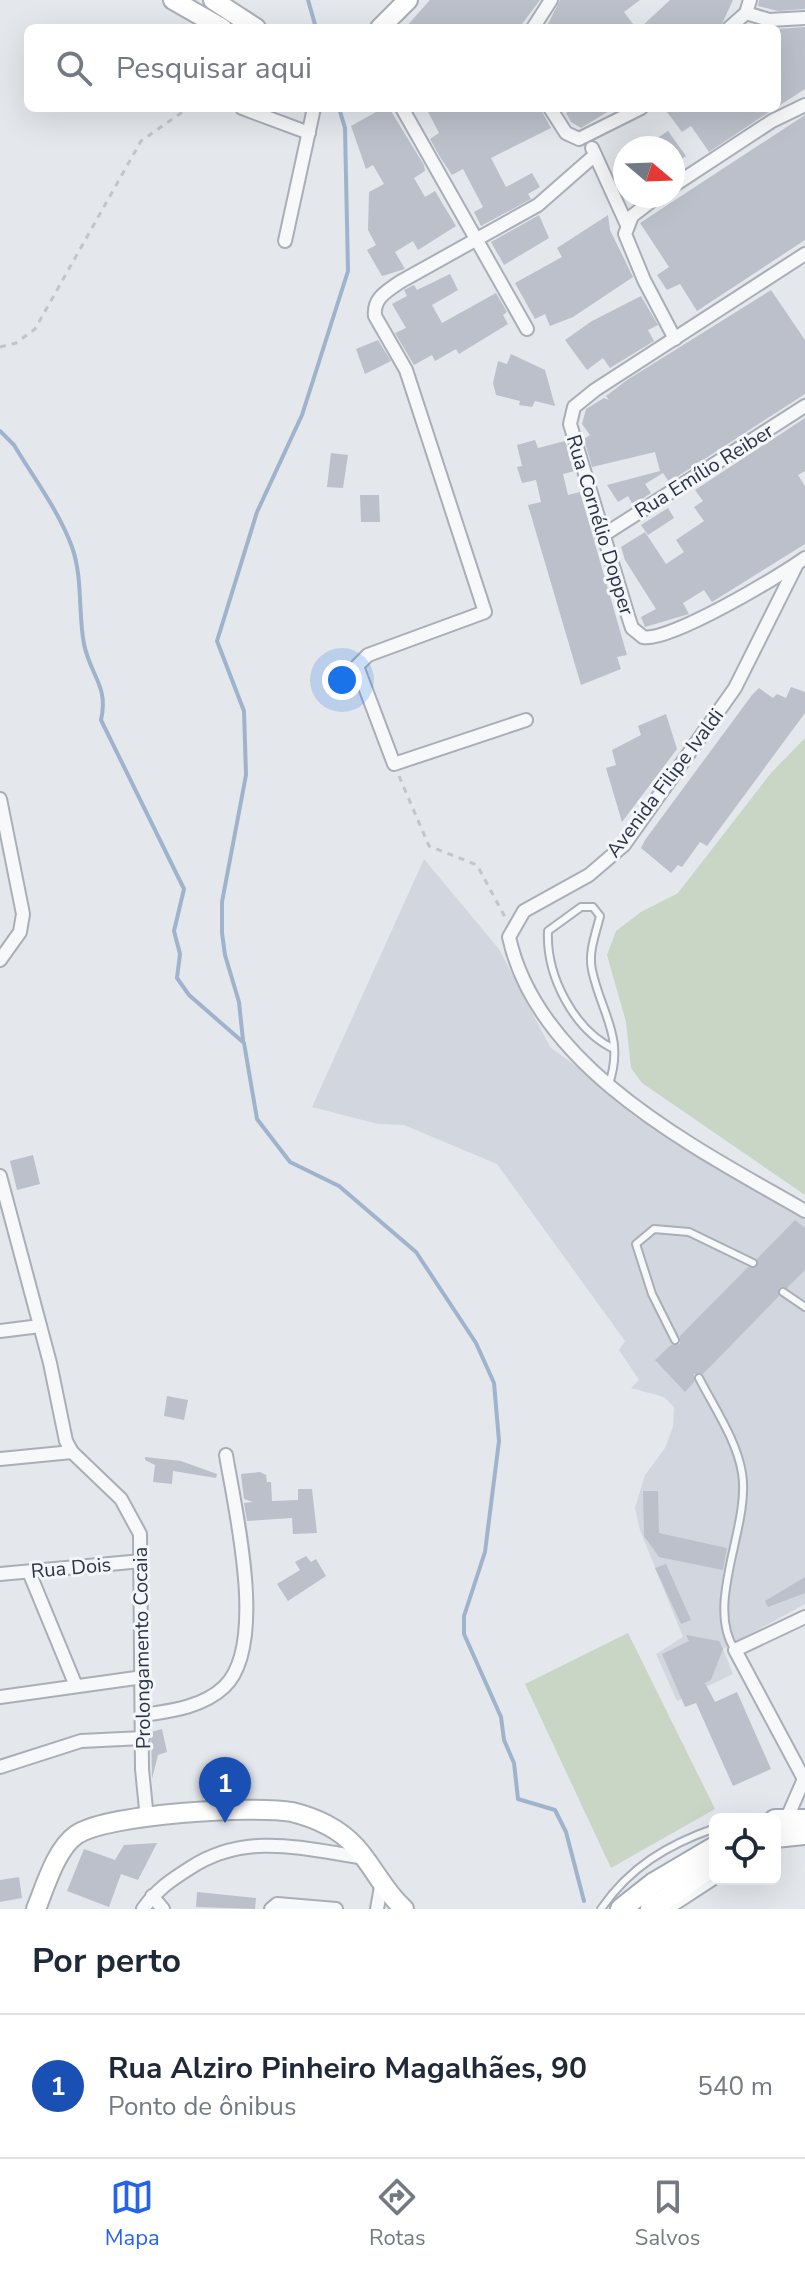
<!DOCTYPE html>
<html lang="pt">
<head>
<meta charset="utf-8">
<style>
  body { margin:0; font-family:"Nunito Sans",sans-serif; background:#f6f6f7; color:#1f2937 }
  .controls { position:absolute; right:24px; bottom:24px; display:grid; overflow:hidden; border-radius:12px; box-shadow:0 8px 32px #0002 }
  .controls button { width:72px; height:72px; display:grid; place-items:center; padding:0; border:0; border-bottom:2px solid #e0e1e3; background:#fff; color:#1f2937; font:40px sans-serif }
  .compass { position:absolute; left:613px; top:136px; width:72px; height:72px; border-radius:50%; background:#fff; box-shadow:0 8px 32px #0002; rotate:109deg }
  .you { position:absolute; left:342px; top:680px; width:28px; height:28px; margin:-20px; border:6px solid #fff; border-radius:50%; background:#1a73e8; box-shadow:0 0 0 12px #1a73e833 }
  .badge { display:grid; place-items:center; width:52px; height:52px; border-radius:50%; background:#2563eb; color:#fff; font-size:26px; font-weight:700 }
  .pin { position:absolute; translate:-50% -66px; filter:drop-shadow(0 2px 4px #0008) }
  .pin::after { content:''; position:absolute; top:42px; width:28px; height:24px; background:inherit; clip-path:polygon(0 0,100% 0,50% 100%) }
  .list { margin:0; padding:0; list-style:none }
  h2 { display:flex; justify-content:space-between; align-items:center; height:104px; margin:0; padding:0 32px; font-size:34px }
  h2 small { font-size:26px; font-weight:400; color:#747a83 }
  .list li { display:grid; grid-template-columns:52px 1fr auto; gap:24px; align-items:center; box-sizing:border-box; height:144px; padding:0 32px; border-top:2px solid #e0e1e3 }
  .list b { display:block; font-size:30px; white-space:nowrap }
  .list p { margin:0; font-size:26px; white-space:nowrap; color:#747a83 }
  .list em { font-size:26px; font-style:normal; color:#747a83 }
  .icon { flex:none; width:44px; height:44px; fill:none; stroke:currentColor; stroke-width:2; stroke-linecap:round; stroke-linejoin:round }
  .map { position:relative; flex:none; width:805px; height:1909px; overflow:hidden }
  .search { position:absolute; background:#fff; box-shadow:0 8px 32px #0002; left:24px; right:24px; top:24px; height:88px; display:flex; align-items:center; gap:20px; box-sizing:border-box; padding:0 28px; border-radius:12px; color:#747a83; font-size:30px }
  .sheet { height:248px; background:#fff }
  nav { display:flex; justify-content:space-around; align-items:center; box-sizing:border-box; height:112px; border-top:2px solid #e0e1e3; background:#fff; font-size:22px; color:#747a83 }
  nav a { display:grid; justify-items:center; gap:4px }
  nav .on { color:#2563eb }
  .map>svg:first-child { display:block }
  .built { fill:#d2d6de }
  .green { fill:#c9d6c5 }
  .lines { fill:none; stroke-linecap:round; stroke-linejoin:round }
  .stream { stroke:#9fb4cc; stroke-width:4 }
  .building { fill:#bbc0ca }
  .lane-casing { stroke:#a9aeb7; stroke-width:10 }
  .street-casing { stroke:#a9aeb7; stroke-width:16 }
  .secondary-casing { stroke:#a9aeb7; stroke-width:22 }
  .primary-casing { stroke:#a3abb8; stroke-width:24 }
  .path { stroke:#c2c5cb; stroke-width:3; stroke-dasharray:6 6; stroke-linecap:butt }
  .lane { stroke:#f7f8fa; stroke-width:6 }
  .street { stroke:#f7f8fa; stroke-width:12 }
  .secondary { stroke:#fff; stroke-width:18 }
  .primary { stroke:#fff; stroke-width:20 }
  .labels { text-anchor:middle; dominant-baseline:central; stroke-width:6; stroke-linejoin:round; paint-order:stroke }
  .street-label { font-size:20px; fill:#2b3445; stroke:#f4f6f9 }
</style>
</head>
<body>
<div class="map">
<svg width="805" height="1909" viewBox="0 0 805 1909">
  <rect width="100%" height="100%" fill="#e4e7ec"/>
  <!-- built -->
  <path class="built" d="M424 859 499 949 550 1047 657 1125 805 1219V1604L723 1649 733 1674 677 1701 656 1654 683 1637 640 1530 635 1508 645 1475 665 1448 673 1427 674 1407 664 1397 631 1388 639 1380 619 1350 625 1341 497 1164 404 1125 378 1124 312 1107Z"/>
  <!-- green -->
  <g class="green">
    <path d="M805 738V1195L642 1083 631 1068 626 1022 607 955 616 931 641 912 678 893 771 773Z"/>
    <path d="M628 1633 715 1809 611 1868 525 1684Z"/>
  </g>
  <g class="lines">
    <!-- stream -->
    <g class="stream">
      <path d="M308 0 316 28"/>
      <path d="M0 431 14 445C33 477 59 511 72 547 83 578 78 613 84 644 90 675 109 686 101 720L184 889 174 931 180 954 177 978 189 995 244 1043 257 1119 290 1162 339 1186 416 1252 476 1343 494 1383 499 1441 485 1552 464 1616V1634L501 1717 504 1740 514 1763 518 1799 555 1810 566 1832 584 1901"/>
      <path d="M243 1040 239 1002 225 955 222 933V902L246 775 244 711 217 641 257 512 302 415 348 271 345 128 339 108"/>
    </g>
  </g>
  <!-- building -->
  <g class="building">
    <path d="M430 0H540L519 28H405Z"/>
    <path d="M560 0H640L624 12 636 28H546Z"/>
    <path d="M670 0H733L720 28H640Z"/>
    <path d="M759 0H805V9L778 11 758 6Z"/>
    <path d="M805 27V89L777 107V29Z"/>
    <path d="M373 108H389L424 165 425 171 414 178 425 197 435 191 456 226 418 250 413 241 395 252 405 269 382 276 367 250 376 245 368 230 369 192 384 184 373 165 366 169 351 126 376 112Z"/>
    <path d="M426 108H540L551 128 491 158 506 187 532 173 540 187 528 194 531 199 481 226 474 212 483 207 463 169 452 175 440 157 430 139 439 133Z"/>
    <path d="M574 108H614L581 128 571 122 566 113Z"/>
    <path d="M664 108H775L709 152 691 126 682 132Z"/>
    <path d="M805 115V240L697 311 680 284 667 290 657 275 669 267 640 223Z"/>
    <path d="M668 131 686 156 673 165V148H662L656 139Z"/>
    <path d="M539 215 549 238 504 265 491 242Z"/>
    <path d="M608 215 610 230 633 277 573 317 550 326 545 314 535 319 515 283 562 257 557 248Z"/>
    <path d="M450 274 458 290 432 305 442 323 496 293 507 312 503 315 508 324 459 354 456 349 435 361 432 355 414 365 395 333 406 328 392 304 407 296 404 290 414 285 417 290Z"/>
    <path d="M771 290 805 340V394L669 482 663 473 645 484 651 493 633 505 628 496 618 502 607 485 660 471 655 452 592 467 584 439 590 435 582 424 586 409 604 398 609 400 606 396 627 380Z"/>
    <path d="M641 296 658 325 648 330 654 341 610 368 603 358 587 370 565 340 592 321Z"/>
    <path d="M378 340 391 361 365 374 356 349Z"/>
    <path d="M511 354 545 370 555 406 535 401 532 407 519 405 520 401 496 395 493 383 498 361 507 364Z"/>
    <path d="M805 418V471L798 475 805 486V544L712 602 704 590 683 603 689 614 645 627 641 617 656 609 625 560 621 547 645 532 666 564 684 552 676 540 704 521 694 507 703 501 695 490Z"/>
    <path d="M535 440 538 448 565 441 575 471 563 474 568 495 580 492 627 655 617 657 621 669 581 685 528 505 541 502 536 480 522 483 517 467 522 466 517 445Z"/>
    <path d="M331 453 348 455 343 488 327 487Z"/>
    <path d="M360 495H379L380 522H361Z"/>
    <path d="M668 508 674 518 648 535 641 525Z"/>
    <path d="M791 687 805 692V713L707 846 700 842 682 867 678 865 671 873 641 848 645 840 752 695 759 688 773 698 777 694 786 698Z"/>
    <path d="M666 714 677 749 622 822 606 768 616 765 612 750 641 735 638 726Z"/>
    <path d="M33 1155 40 1184 17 1190 10 1161Z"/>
    <path d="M795 1220 805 1228V1270L787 1288H779V1296L703 1374H694V1382L685 1392 655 1360 671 1345 680 1344V1336L748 1267H757V1259Z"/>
    <path d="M167 1396 188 1400 184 1420 164 1416Z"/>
    <path d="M145 1457 181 1461 217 1474 216 1478 173 1471 172 1484 153 1482 155 1465 145 1460Z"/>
    <path d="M260 1472 266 1475 267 1482H271L272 1501 298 1500V1489H312L317 1533 293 1534 292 1518 247 1521 244 1503 253 1502 244 1499 241 1474Z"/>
    <path d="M643 1491H658L659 1533 727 1548 723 1570 659 1557 644 1536Z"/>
    <path d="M306 1556 311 1562 316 1559 326 1576 288 1601 277 1584 300 1570 295 1562Z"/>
    <path d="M666 1564 691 1620 681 1624 655 1568Z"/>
    <path d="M805 1577V1593L768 1607 765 1601Z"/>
    <path d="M686 1635 719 1641 723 1649 711 1680 705 1683 715 1702 737 1692 771 1769 733 1786 696 1703 685 1707 662 1654 689 1641Z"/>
    <path d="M162 1729 167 1752 158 1755 152 1779 151 1732Z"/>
    <path d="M157 1843 138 1880 121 1874 109 1907 67 1891 84 1849 115 1860 124 1845Z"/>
    <path d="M19 1877 22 1898 0 1902V1880Z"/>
    <path d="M197 1892 256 1898 255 1909 196 1907Z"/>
  </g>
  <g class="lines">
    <!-- lane casing -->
    <g class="lane-casing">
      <g id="lane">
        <path d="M609 1084C625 1037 601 1013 592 970 588 952 596 933 600 916L593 907H581L548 931C546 976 574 1030 614 1049"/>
        <path d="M783 1292 805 1307"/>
        <path d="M675 1340 652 1294 636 1244 654 1229 689 1232 753 1263"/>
        <path d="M699 1378C714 1407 737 1441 742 1473 751 1525 704 1604 735 1650"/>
        <path d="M601 1909C630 1867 667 1845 715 1828"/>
        <path d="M672 1909 718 1879"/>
      </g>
    </g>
    <!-- street casing -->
    <g class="street-casing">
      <g id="street">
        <path d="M746 13 769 20 805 18"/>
        <path d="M533 28 551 0"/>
        <path d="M729 28 746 13 750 0"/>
        <path d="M242 108 309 133"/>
        <path d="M402 108 527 329"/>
        <path d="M550 108 566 133 579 139 641 108"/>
        <path d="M592 148 627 225"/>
        <path d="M673 186 772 121 805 105"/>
        <path d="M658 196 632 216 625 234 644 280 675 339"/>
        <path d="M285 241 314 108"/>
        <path d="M805 254 595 390 574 407 570 424 629 619 632 628 643 637C668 643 780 576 805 558"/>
        <path d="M602 536 805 406"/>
        <path d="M797 564 735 688 624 845 589 875 524 911 509 937C538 1070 698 1149 805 1211"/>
        <path d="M526 720 394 764 357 666 368 655 485 612 406 370 375 316C373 298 387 291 400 282L538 205 595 155"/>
        <path d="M0 799 23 914 20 932 0 960"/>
        <path d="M0 1176 50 1363 66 1441 72 1452 121 1499 140 1534 142 1769 147 1819"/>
        <path d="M0 1331 40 1326"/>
        <path d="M0 1459 72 1452"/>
        <path d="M29 1572 76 1686"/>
        <path d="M0 1574 142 1561"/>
        <path d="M805 1617 735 1650 805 1781"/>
        <path d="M0 1697 143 1677"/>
        <path d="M144 1715C171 1711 203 1707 224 1687 268 1646 235 1510 226 1455"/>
        <path d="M0 1767 81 1741 143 1738"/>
        <path d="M787 1818 804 1779"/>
        <path d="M152 1896 163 1909"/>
        <path d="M143 1909C156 1890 171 1880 190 1868 247 1831 304 1849 366 1858"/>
        <path d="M271 1909 277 1904 336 1909"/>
        <path d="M377 1909 382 1881"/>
      </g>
    </g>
    <!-- secondary casing -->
    <g class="secondary-casing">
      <g id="secondary">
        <path d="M173 0 222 28"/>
        <path d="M213 0 256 28"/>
        <path d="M380 28 408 0"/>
        <path d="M36 1909C45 1887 56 1849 76 1835 106 1814 255 1805 292 1812 304 1815 316 1819 327 1825 368 1846 374 1882 404 1909"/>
      </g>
    </g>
    <!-- primary casing -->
    <g class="primary-casing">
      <g id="primary">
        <path d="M775 1820H805"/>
        <path d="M775 1837 805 1834"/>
        <path d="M621 1909 654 1883 715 1847"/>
        <path d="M651 1909 715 1865"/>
      </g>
    </g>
    <!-- path -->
    <g class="path">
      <path d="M0 347 16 343 35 329 141 141 188 108"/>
      <path d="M399 776 429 846 477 865 506 919"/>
    </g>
    <!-- lane -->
    <use href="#lane" class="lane"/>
    <!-- street -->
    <use href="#street" class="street"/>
    <!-- secondary -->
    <use href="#secondary" class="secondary"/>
    <!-- primary -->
    <use href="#primary" class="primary"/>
  </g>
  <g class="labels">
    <!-- street labels -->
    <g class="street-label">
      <text transform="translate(704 471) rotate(-32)">Rua Emílio Reiber</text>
      <text transform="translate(600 525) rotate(73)">Rua Cornélio Dopper</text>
      <text transform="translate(665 783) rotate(-53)">Avenida Filipe Ivaldi</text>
      <text transform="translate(71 1568) rotate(-5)">Rua Dois</text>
      <text transform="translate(142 1648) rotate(-91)">Prolongamento Cocaia</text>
    </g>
  </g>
</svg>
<div class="controls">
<button><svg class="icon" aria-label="locate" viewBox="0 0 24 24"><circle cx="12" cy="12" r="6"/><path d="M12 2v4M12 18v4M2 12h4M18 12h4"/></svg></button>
</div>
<svg class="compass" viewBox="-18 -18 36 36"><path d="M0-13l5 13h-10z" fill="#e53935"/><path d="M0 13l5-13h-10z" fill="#747a83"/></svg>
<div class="you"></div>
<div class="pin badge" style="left:225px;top:1823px;background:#1a4fb4">1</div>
<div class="search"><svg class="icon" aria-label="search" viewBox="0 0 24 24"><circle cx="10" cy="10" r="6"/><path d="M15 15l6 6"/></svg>Pesquisar aqui</div>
</div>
<section class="sheet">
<h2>Por perto<small></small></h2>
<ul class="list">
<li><span class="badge" style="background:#1a4fb4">1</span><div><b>Rua Alziro Pinheiro Magalhães, 90</b><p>Ponto de ônibus</p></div><em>540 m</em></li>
</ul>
</section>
<nav>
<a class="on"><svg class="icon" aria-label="map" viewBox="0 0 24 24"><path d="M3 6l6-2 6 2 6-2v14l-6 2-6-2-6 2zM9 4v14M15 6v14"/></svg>Mapa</a>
<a><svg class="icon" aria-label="directions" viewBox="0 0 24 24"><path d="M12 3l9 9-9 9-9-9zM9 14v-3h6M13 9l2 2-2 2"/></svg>Rotas</a>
<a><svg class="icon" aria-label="saved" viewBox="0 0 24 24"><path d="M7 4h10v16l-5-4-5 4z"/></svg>Salvos</a>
</nav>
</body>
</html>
